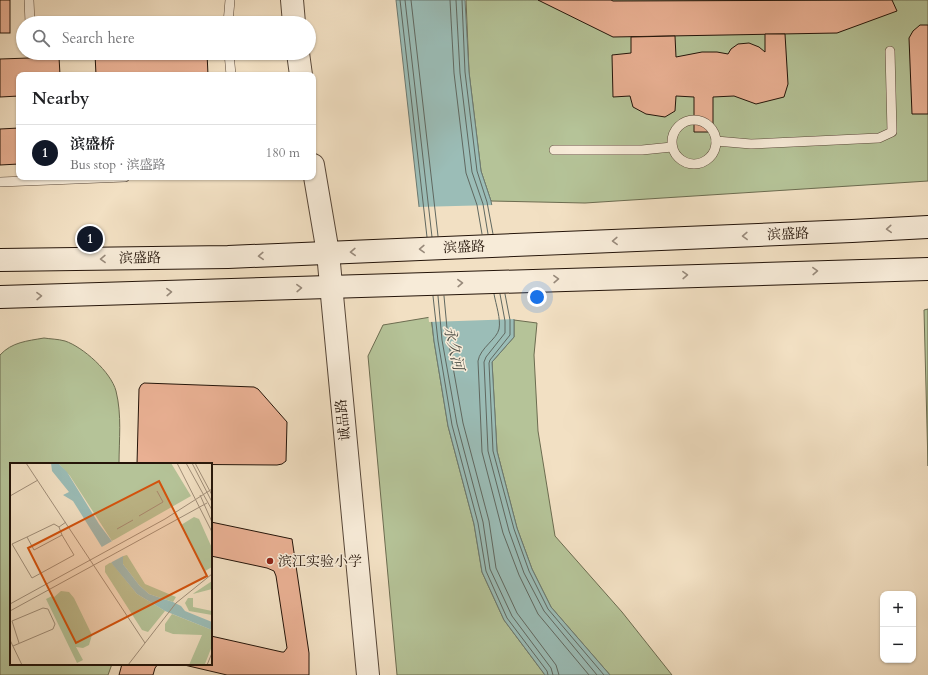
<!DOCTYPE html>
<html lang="en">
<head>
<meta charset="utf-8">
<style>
  body { margin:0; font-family:Cardo,"Noto Serif SC",serif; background:#f2f2f2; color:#202124 }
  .controls { position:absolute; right:12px; bottom:12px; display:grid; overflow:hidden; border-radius:8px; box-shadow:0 1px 3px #0004 }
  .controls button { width:36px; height:36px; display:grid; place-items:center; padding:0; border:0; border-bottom:1px solid #e0e0e0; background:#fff; color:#202124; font:20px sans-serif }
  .you { position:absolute; left:537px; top:297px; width:14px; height:14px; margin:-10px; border:3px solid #fff; border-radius:50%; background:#1a73e8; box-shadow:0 0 0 6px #1a73e833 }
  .badge { display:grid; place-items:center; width:26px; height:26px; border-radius:50%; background:#111827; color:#fff; font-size:13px; font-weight:700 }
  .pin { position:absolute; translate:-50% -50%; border:2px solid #fff; box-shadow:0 1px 4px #0006 }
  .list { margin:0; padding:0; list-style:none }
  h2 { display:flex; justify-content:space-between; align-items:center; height:52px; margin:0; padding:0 16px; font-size:17px }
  h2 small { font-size:13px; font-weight:400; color:#757577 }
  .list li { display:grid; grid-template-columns:26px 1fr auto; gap:12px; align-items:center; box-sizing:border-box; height:56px; padding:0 16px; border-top:1px solid #e0e0e0 }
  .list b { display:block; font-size:15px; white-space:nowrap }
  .list p { margin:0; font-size:13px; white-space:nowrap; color:#757577 }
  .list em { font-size:13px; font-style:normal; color:#757577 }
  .icon { flex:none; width:22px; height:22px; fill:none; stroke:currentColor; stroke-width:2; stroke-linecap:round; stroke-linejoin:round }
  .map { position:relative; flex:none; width:928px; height:675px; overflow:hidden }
  .search { position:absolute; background:#fff; box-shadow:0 1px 3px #0004; left:16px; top:16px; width:300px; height:44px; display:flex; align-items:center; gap:10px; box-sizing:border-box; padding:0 14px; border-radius:22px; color:#757577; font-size:15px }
  .panel { position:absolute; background:#fff; box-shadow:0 1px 3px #0004; left:16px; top:72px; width:300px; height:108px; border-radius:8px }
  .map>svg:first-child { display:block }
  .green { fill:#b5c398; stroke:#6c6c50 }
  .water { fill:#9bbdb7; stroke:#6b7971 }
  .pier { fill:#f2e0c3 }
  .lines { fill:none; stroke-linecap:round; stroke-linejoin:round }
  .shore { stroke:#606860; stroke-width:1 }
  .building { fill:#e9b093; stroke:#241409 }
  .service-casing { stroke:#584738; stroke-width:10 }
  .tertiary-casing { stroke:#584738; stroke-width:24 }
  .secondary-casing { stroke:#241409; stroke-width:24 }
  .service { stroke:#f7ebd8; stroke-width:9 }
  .tertiary { stroke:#f7ebd8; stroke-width:22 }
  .secondary { stroke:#f7ebd8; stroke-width:22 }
  .oneway { stroke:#988a7b }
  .poi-dot { fill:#8f2418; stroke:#f7ebd8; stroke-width:1.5 }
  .labels { text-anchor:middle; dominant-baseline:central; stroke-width:3; stroke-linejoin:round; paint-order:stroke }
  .street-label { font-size:14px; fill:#241409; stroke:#f7ebd8 }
  .poi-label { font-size:14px; fill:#241409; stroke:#f7ebd8; text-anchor:start }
  .water-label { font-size:15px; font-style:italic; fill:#4e4f46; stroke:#f7ebd8 }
  .inset-road { fill:none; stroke:#a08e79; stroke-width:1 }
  .view { fill:#d4520c; fill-opacity:0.15; stroke:#d4520c; stroke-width:2 }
  .inset-edge { fill:none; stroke:#241409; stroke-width:2 }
</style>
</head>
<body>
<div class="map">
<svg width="928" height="675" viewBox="0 0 928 675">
  <rect width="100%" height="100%" fill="#f2e0c3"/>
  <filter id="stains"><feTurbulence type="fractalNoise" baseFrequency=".005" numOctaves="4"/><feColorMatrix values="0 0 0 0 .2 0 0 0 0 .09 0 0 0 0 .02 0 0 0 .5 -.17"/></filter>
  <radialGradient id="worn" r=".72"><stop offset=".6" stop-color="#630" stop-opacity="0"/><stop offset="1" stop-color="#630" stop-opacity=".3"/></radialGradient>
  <!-- green -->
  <g class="green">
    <path d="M466 0H928V181L585 203 491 201 481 171 469 72Z"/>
    <path d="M928 309V466L924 310Z"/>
    <path d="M431 317 434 341 448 426 474 524 482 572 504 620 545 675H397L368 356 383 325Z"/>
    <path d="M514 320 537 323 534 355 538 431 555 536 622 612 672 675H610L551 607 532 569 517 528 497 451 492 362 514 337Z"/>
    <path d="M44 338C50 339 58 339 65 341 83 347 111 372 116 391 122 415 119 440 119 464H11V664H112L108 675H0V355C12 342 27 341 44 338Z"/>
  </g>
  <!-- water -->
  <path class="water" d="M396 0H465L469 72 481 171 491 201 514 320V337L492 362 497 451 517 528 532 569 551 607 610 675H545L504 620 482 572 474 524 448 426 434 341Z"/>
  <!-- pier -->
  <path class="pier" d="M494 205 516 319 429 322 417 207Z"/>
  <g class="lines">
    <!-- shore -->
    <g class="shore">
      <path d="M400 0 427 237"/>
      <path d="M405 0 432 237"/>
      <path d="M411 0 438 236"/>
      <path d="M450 0 454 73 466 173 477 205 482 234"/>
      <path d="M456 0 460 73 472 172 483 204 488 234"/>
      <path d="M462 0 465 72 477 171 487 202 493 234"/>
      <path d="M494 294C496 305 501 319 499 329 497 339 480 348 478 361L482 452 503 533 519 575 538 614 589 675"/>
      <path d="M500 294 505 321V333L486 357 484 362 488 451 509 531 524 573 544 611 597 675"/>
      <path d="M505 294 510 320V335L490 360 489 363 493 451 514 529 529 571 548 609 604 675"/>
      <path d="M433 296 438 341 452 425 478 523 486 571 507 618 547 671 548 675"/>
      <path d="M438 296 442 340 457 424 483 522 490 569 512 616 551 668 553 675"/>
      <path d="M444 296 448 339 463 423 489 521 496 568 517 613 556 665 559 675"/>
    </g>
  </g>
  <!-- building -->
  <g class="building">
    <rect x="0" y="0" width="10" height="33"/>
    <path d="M538 0H611L613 1 892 0 897 11 837 33 613 37Z"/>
    <path d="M920 25H928V114H912L909 38 913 31Z"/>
    <path d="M765 34H785L788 84 784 97 756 104 734 96 713 97V132H694V97L676 96 675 111 665 117 646 114 633 107 630 96 613 97 612 55 631 53V37L675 36 676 57 702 52H717L728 54 731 49 738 44 749 43 759 47 765 52Z"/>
    <path d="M121 53H207L208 75H96L95 54Z"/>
    <path d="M59 57 60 75H19V96L0 97V59Z"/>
    <path d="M19 128V164L0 165V129Z"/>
    <path d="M144 383 254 387 258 389 287 422 286 461 282 464 277 465 137 464 139 389 141 385Z"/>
    <path d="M211 522 292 539 309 653V675H227L180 664H211V636L282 652H284L287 648 276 576 274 571 267 568 211 556Z"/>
    <path d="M122 664H158L155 668 153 675H119Z"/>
  </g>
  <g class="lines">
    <!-- service casing -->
    <g class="service-casing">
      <g id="service">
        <path d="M29 0 30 23"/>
        <path d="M228 23 230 0"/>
        <path d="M229 53 231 75"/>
        <circle cx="694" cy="142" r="22"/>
        <path d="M716 141 751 144 879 138 892 132 890 51"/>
        <path d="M554 150H642L672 147"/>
        <path d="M0 182 125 177"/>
      </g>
    </g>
    <!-- tertiary casing -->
    <g class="tertiary-casing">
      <g id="tertiary">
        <path d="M292 0 294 23"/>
        <path d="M298 53 301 75"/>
        <path d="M313 165 328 253 368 675"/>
      </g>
    </g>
    <!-- secondary casing -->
    <g class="secondary-casing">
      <g id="secondary">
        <path d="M0 260 228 257 852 231 928 227"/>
        <path d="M0 297 928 269"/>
      </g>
    </g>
    <!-- service -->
    <use href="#service" class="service"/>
    <!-- tertiary -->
    <use href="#tertiary" class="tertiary"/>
    <!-- secondary -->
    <use href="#secondary" class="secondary"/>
  </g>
  <!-- one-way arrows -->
  <defs><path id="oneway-chevron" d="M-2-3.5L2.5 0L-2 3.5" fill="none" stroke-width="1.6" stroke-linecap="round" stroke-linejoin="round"/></defs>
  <g class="oneway">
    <use href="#oneway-chevron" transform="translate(889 229) rotate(176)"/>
    <use href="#oneway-chevron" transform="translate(745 236) rotate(178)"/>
    <use href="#oneway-chevron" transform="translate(615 241) rotate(178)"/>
    <use href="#oneway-chevron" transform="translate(422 249) rotate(178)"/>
    <use href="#oneway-chevron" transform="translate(353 252) rotate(178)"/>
    <use href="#oneway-chevron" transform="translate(261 256) rotate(177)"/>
    <use href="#oneway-chevron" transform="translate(103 259) rotate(179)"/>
    <use href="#oneway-chevron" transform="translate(815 271) rotate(-2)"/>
    <use href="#oneway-chevron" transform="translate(685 275) rotate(-2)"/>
    <use href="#oneway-chevron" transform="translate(556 279) rotate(-2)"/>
    <use href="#oneway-chevron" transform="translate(460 283) rotate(-2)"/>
    <use href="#oneway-chevron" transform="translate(299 288) rotate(-2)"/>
    <use href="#oneway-chevron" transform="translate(169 292) rotate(-2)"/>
    <use href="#oneway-chevron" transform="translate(39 296) rotate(-1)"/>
  </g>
  <!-- markers -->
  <circle class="poi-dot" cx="270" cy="561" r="4"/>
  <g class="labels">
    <!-- street labels -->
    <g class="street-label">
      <text transform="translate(788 234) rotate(-2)">滨盛路</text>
      <text transform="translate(464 247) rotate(-2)">滨盛路</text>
      <text transform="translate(140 258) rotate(-1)">滨盛路</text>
      <text transform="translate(343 420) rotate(-96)">诚品路</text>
    </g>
    <!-- poi labels -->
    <g class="poi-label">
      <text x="278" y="561">滨江实验小学</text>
    </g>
    <!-- water labels -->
    <g class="water-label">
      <text transform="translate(454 348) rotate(77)">永久河</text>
    </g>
  </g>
  <!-- overview -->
  <g transform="translate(10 463)">
    <rect width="202" height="202" fill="#f2e0c3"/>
    <path d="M48 0H161L181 33 102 78 60 13ZM184 54 189 56 202 85V104L195 108 171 62ZM117 92 135 121 166 134 163 139 139 131 129 122 113 101V93ZM101 99 127 131 155 148 138 169 132 167 95 109V103ZM202 118V126L183 131 184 130ZM51 128 59 129 64 135 82 172 79 182 73 185 66 184 73 197 67 200 36 136 42 133 43 135ZM178 135H183V144L202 148V152L179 148 175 140ZM162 151 202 167V183L195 201 179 202 192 172 163 171 155 168V161Z" fill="#b5c398"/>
    <path d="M41 0H48L57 9 89 61 113 93V101L129 122 139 131 163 139 171 143 175 148 202 159V167L155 148 127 131 103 102 63 38 53 32 59 29 42 8Z" fill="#9bbdb7"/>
    <path d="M104 77 115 92 100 100 90 85Z" fill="#f2e0c3"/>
    <path class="inset-road" d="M16 0 135 180M167 0 202 69M176 0 202 47M182 0 202 39M185 0 202 32M190 32 202 59M0 33 28 17M129 53 153 39 147 28M49 64 52 72 24 87 17 74 44 61 49 64 56 59M107 66 123 57M17 74 2 81 22 115 64 92 52 72M0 141 155 56 202 26M0 148 197 40M0 177 12 202M3 183 43 166 45 161 38 146 33 145 2 158 9 180M118 202 166 140 202 111M197 202 202 190"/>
    <path class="view" d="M149 18 197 113 66 180 18 85Z"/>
    <rect width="202" height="202" class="inset-edge"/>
  </g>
  <rect width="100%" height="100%" filter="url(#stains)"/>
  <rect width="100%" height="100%" fill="url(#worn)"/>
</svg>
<div class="controls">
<button>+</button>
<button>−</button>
</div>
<div class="you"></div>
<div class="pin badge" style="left:90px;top:239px">1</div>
<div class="search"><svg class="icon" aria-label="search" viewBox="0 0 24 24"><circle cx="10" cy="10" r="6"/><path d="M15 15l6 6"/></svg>Search here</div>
<section class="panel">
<h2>Nearby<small></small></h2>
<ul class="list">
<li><span class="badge">1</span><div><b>滨盛桥</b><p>Bus stop · 滨盛路</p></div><em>180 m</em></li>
</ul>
</section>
</div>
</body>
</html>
